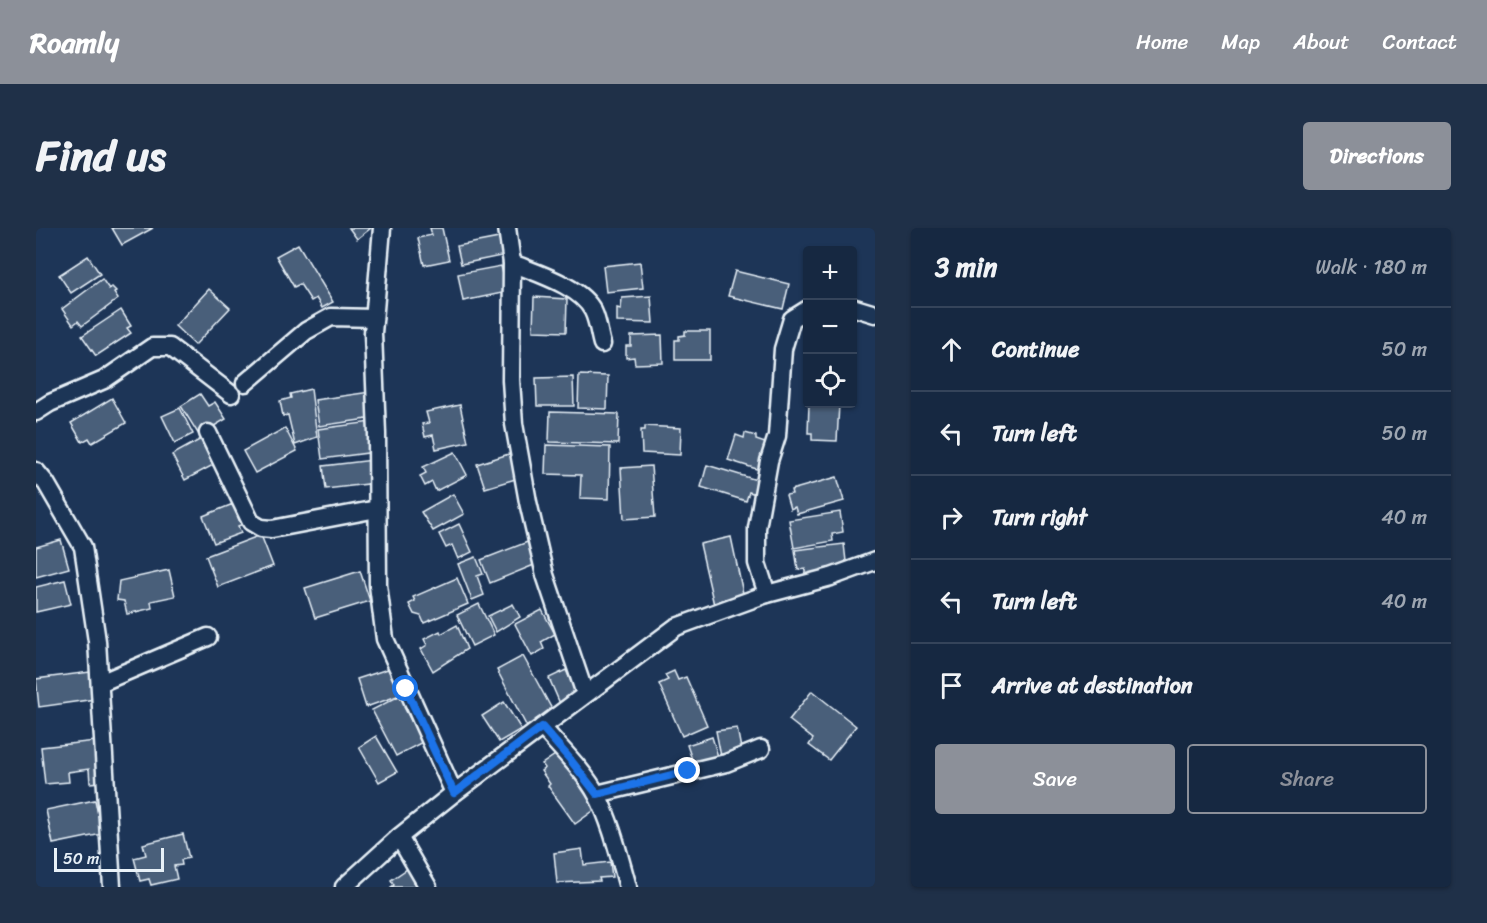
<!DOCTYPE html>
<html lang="en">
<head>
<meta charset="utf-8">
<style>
  body { margin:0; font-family:Sriracha,sans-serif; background:#1f3048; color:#f1f3f6 }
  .controls { position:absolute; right:18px; top:18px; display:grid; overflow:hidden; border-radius:6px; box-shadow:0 2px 4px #0004 }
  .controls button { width:54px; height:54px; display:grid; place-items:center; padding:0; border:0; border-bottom:2px solid #35445a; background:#162841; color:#f1f3f6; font:30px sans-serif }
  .scale { position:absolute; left:18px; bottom:15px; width:110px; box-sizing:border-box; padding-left:6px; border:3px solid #e8f1f8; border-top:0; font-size:16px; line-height:21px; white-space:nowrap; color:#e8f1f8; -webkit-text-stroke:4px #1d3557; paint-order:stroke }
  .stop { position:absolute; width:18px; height:18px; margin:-14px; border:4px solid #1a73e8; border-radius:50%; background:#fff }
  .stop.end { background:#1a73e8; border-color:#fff; box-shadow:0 2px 6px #0008 }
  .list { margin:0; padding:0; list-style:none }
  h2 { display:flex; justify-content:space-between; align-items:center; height:78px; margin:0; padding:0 24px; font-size:26px }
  h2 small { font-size:20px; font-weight:400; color:#9ea6b1 }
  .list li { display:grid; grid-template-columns:39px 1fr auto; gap:18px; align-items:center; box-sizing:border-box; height:84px; padding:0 24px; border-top:2px solid #35445a }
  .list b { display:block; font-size:22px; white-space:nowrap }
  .list em { font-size:20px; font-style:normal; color:#9ea6b1 }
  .actions { display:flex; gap:12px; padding:18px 24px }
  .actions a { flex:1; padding:14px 0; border:2px solid #8c9099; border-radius:6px; text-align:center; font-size:21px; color:#8c9099 }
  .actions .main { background:#8c9099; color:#fff }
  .icon { flex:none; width:33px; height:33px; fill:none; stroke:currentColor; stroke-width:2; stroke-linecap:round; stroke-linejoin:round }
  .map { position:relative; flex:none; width:839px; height:659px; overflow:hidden; border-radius:6px }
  header { display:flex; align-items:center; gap:36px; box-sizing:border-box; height:84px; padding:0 30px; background:#8c9099; color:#fff }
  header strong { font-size:28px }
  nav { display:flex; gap:33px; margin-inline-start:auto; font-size:21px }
  .intro { display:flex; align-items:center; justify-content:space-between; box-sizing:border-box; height:144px; padding:0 36px }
  h1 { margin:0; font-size:42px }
  .button { padding:15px 27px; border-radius:6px; background:#8c9099; color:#fff; font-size:21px; font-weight:700 }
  main { display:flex; gap:36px; padding:0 36px }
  aside { flex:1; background:#162841; border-radius:6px; box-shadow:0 2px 4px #0004 }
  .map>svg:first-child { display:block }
  .building { fill:#495e7a; stroke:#e8f1f8; stroke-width:1.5 }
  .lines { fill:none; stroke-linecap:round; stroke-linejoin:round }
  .minor-casing { stroke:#e8f1f8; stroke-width:21 }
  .minor { stroke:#1d3557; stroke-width:16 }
  .route { stroke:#1a73e8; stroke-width:8 }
</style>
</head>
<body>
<header>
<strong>Roamly</strong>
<nav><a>Home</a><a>Map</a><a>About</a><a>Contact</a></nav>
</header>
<div class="intro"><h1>Find us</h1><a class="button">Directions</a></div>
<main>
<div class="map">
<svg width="839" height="659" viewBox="0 0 839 659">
  <rect width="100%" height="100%" fill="#1d3557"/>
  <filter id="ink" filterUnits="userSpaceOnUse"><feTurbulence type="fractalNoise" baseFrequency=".0167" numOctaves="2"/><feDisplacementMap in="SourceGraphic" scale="12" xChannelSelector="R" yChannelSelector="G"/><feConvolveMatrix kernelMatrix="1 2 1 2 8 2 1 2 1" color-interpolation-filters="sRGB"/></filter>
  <g filter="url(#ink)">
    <!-- building -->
    <g class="building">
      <path d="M76 0H117L86 17Z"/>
      <path d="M313 0H335L321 11Z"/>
      <path d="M394 0H406L413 32 388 37 382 10 396 7Z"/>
      <path d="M463 10 464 16 470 14V27L425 36 421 18Z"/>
      <path d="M262 16 297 74 286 80 280 70 275 73 264 56 258 59 240 28Z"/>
      <path d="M52 28 64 46 35 65 23 47Z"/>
      <path d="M604 34 607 60 570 64 567 38Z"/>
      <path d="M465 38 471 64 427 73 422 46Z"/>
      <path d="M699 43 753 56 747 81 692 68Z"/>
      <path d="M66 51 73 61 76 59 80 63 78 65 82 71 46 98 42 93 37 97 26 81Z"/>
      <path d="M173 61 194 80 159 117 139 98Z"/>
      <path d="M615 68 617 95 581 94V80L585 81 586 70Z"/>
      <path d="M498 69 531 71 530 104 497 103Z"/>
      <path d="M85 82 95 98 91 100 95 105 60 128 46 108Z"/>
      <path d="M649 103H674V132H639V112H643V108L649 107Z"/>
      <path d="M626 107 627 135 599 136 598 129 590 130V118H595V108Z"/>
      <path d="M543 147 572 148 571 181 542 180Z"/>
      <path d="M537 149 538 178H501L500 150Z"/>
      <path d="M275 161 281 209 259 217 252 187 247 188 244 173 255 170 254 166Z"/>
      <path d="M334 164 338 190 283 198 279 172Z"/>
      <path d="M164 166 172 178 179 174 190 191 163 207 145 178Z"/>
      <path d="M76 170 90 195 56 215 53 210 46 214 35 195Z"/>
      <path d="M773 176H803L801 213 776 212V205H772Z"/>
      <path d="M424 177 432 214 400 221 397 207 389 209 386 196 393 195 390 184Z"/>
      <path d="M144 180 157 206 139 215 126 188Z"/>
      <path d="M514 184 583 186 582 216 513 214Z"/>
      <path d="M335 194 339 224 286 231 282 201Z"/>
      <path d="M609 198 645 200 644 227 606 225 605 202H609Z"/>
      <path d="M249 200 261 223 219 245 207 223Z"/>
      <path d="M709 205 720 208V212L735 217 727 243 692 232 700 207 708 210Z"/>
      <path d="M167 210 181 235 149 252 136 227Z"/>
      <path d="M510 217 574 219 573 271 544 270 545 247 509 246Z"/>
      <path d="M419 224 431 247 400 263 396 254 389 258 384 248 390 245 387 239Z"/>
      <path d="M476 225 483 250 449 260 441 236Z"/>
      <path d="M337 232 340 255 290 261 287 238Z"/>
      <path d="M671 237 724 253 720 266 713 264 710 273 665 259Z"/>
      <path d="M615 238 619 289 588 291 585 240Z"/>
      <path d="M801 249 808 273 761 286 759 279 754 281 750 267 756 266 755 262Z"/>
      <path d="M417 266 428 286 397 303 385 284Z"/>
      <path d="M197 276 203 292 208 290 210 295 202 298 205 305 178 315 167 288Z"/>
      <path d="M804 284 807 304 796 306 797 313 758 320 753 292Z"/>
      <path d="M423 296 436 324 422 331 416 317 410 320 403 306Z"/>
      <path d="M225 307 237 338 182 359 170 328Z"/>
      <path d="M695 309 708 370 678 377 664 316Z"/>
      <path d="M25 312 33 340 0 349V319Z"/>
      <path d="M494 313 501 330 496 332 498 337 454 355 445 332Z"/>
      <path d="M808 316 811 342 769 347V341L762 342 759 322Z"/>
      <path d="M440 329 447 346 441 348 448 367 436 372 422 336Z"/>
      <path d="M133 342 139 368 115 373 116 380 91 386 88 373 81 372 83 353Z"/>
      <path d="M324 343 334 373 279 390 269 360Z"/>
      <path d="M421 350 432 376 388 395 385 388 378 386 373 376 379 373 377 369Z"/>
      <path d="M29 352 35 376 0 384V359Z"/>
      <path d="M443 376 458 407 436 418 421 387Z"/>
      <path d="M477 376 484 389 460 404 452 388Z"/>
      <path d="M506 382 519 406 505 414 508 421 496 428 479 396Z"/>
      <path d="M421 397 431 421 397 443 385 421 391 417 388 411 404 403 405 406Z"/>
      <path d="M487 428 518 485 491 499 461 442Z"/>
      <path d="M358 439 367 466 330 479 321 451Z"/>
      <path d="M530 442 539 463 525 478 513 450Z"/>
      <path d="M638 443 642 452 650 449 671 497 646 508 623 456 632 452 629 447Z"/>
      <path d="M54 444 59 471 3 479 0 451Z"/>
      <path d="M776 463 820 498 793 532 773 517 777 511 753 492Z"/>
      <path d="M367 466 372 477 368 479 378 498 385 496 400 507 360 528 336 482Z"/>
      <path d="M468 474 485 501 463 514 446 488Z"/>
      <path d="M701 500 708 536 687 539 680 503Z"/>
      <path d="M340 508 361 544 343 554 323 519Z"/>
      <path d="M676 509 684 535 660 543 651 517Z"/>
      <path d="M60 513 65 554 54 555 53 541 32 544 33 554 9 556 5 519Z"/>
      <path d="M525 523 564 578 539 596 512 558 514 556 505 543 509 540 506 536Z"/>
      <path d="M59 572 66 606 17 616 10 582Z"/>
      <path d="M147 606 153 630 145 632 146 637 138 638 141 651 115 657 113 651 104 653 98 630 110 627 107 616Z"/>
      <path d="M546 621 548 637 574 634 576 649 563 650 564 653 521 655 518 625Z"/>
      <path d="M374 639 388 659H355L358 657 355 652Z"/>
    </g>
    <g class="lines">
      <!-- minor casing -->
      <g class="minor-casing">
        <g id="minor">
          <path d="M346 0 337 105 341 206 342 357 349 411 418 565"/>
          <path d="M471 0 476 35 475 152 478 196 492 274 509 347 549 466"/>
          <path d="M476 35C500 45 545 58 557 83 562 93 563 106 566 116"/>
          <path d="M816 79 839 86"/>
          <path d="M209 155 270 103 295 89 338 90"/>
          <path d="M0 184 14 175 68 152 116 119H134L195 166"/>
          <path d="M172 205 215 294 225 300 236 301 341 281"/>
          <path d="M0 243 10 255 47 319 61 413 76 659"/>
          <path d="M731 366 795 349 839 333"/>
          <path d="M64 455 172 409"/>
          <path d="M506 499C523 519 549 544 561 567 576 596 583 628 592 659"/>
          <path d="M561 566 690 535 725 521"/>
          <path d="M363 609 392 659"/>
          <path d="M308 659 363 609 418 565 640 399 731 366 721 335V300L733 233 741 208 747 121 756 91 772 81"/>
        </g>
      </g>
      <!-- minor -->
      <use href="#minor" class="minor"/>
    </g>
  </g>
  <g class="lines" filter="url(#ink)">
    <!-- route -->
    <path class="route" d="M370 461 418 565 506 499 533 530 561 566 652 543"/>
  </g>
</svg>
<div class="controls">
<button>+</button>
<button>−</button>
<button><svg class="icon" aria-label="locate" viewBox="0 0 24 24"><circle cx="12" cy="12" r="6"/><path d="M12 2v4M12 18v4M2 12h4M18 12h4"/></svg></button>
</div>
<div class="scale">50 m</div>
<div class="stop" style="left:370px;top:461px"></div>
<div class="stop end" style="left:652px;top:543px"></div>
</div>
<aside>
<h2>3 min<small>Walk · 180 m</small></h2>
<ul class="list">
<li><svg class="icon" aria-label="ahead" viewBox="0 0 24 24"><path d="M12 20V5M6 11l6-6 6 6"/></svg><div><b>Continue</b></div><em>50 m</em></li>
<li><svg class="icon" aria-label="left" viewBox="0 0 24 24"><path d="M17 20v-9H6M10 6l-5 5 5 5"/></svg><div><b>Turn left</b></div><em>50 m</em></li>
<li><svg class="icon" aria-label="right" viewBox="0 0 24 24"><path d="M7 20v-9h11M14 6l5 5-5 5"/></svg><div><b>Turn right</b></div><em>40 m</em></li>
<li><svg class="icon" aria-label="left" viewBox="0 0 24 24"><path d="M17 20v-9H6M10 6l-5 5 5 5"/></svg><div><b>Turn left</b></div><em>40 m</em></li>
<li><svg class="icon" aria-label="arrive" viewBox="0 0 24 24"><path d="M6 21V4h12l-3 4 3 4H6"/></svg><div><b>Arrive at destination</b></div></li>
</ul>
<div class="actions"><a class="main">Save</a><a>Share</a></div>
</aside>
</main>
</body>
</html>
